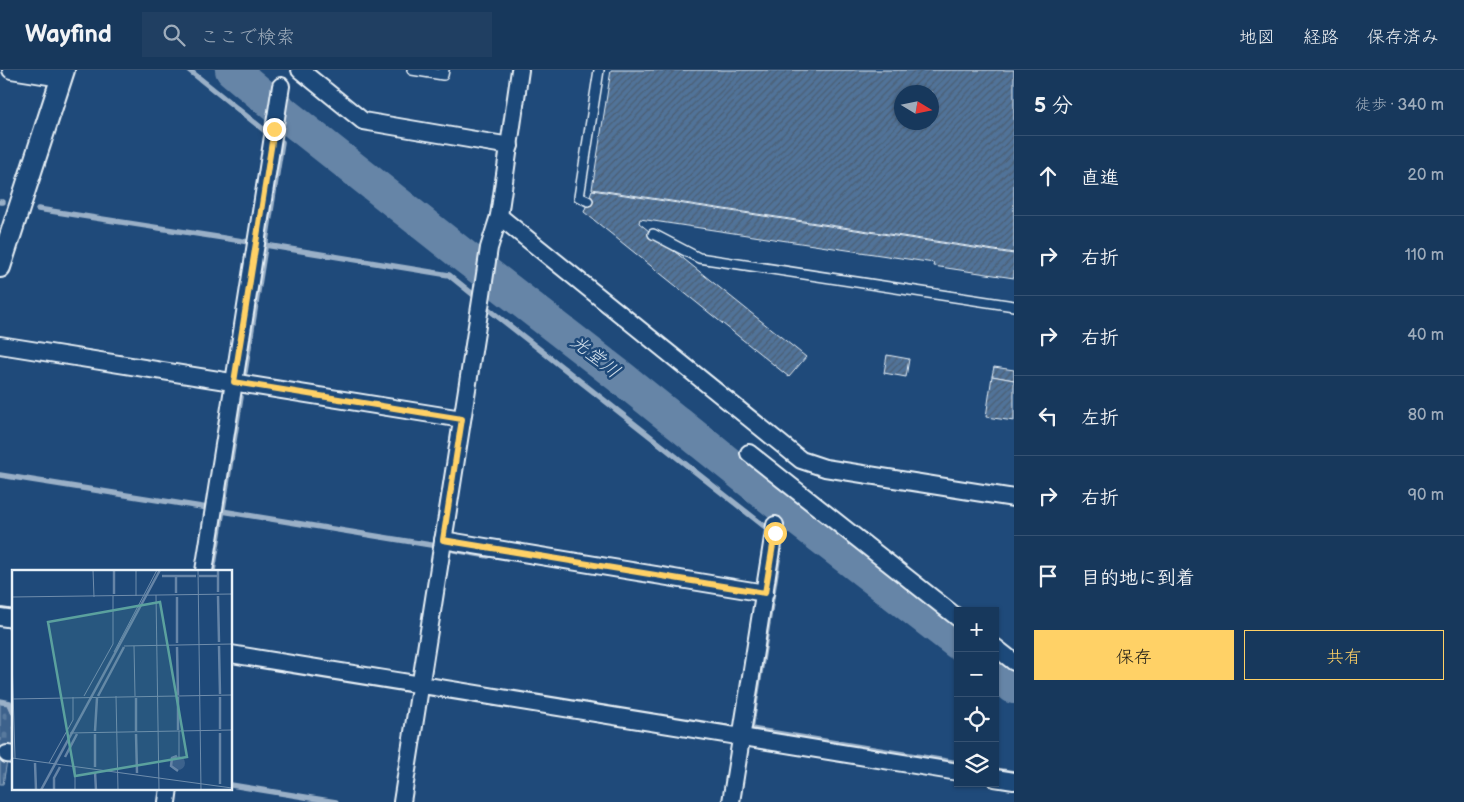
<!DOCTYPE html>
<html lang="ja">
<head>
<meta charset="utf-8">
<style>
  body { margin:0; font-family:"Balsamiq Sans","Klee One",sans-serif; background:#203f62; color:#f1f3f6 }
  .controls { position:absolute; right:15px; bottom:15px; display:grid; overflow:hidden; border-radius:0px; box-shadow:0 1px 4px #0004 }
  .controls button { width:45px; height:45px; display:grid; place-items:center; padding:0; border:0; border-bottom:1px solid #365272; background:#17385c; color:#f1f3f6; font:25px sans-serif }
  .compass { position:absolute; left:894px; top:15px; width:45px; height:45px; border-radius:50%; background:#17385c; box-shadow:0 1px 4px #0004; rotate:100deg }
  .stop { position:absolute; width:15px; height:15px; margin:-11px; border:4px solid #ffd166; border-radius:50%; background:#fff }
  .stop.end { background:#ffd166; border-color:#fff; box-shadow:0 1px 5px #0008 }
  .list { margin:0; padding:0; list-style:none }
  h2 { display:flex; justify-content:space-between; align-items:center; height:65px; margin:0; padding:0 20px; font-size:21px }
  h2 small { font-size:16px; font-weight:400; color:#9eacbb }
  .list li { display:grid; grid-template-columns:32px 1fr auto; gap:15px; align-items:center; box-sizing:border-box; height:80px; padding:0 20px; border-top:1px solid #365272 }
  .list b { display:block; font-size:19px; white-space:nowrap }
  .list em { font-size:16px; font-style:normal; color:#9eacbb }
  .actions { display:flex; gap:10px; padding:15px 20px }
  .actions a { flex:1; padding:11px 0; border:1px solid #ffd166; border-radius:0px; text-align:center; font-size:18px; color:#ffd166 }
  .actions .main { background:#ffd166; color:#111 }
  .icon { flex:none; width:28px; height:28px; fill:none; stroke:currentColor; stroke-width:2; stroke-linecap:round; stroke-linejoin:round }
  .map { position:relative; flex:none; width:1014px; height:732px; overflow:hidden }
  header { display:flex; align-items:center; gap:30px; box-sizing:border-box; height:70px; padding:0 25px; background:#17385c; border-bottom:1px solid #365272 }
  header strong { font-size:24px }
  nav { display:flex; gap:28px; margin-inline-start:auto; font-size:18px }
  .search { width:350px; height:45px; background:#203f62; display:flex; align-items:center; gap:12px; box-sizing:border-box; padding:0 18px; border-radius:0px; color:#9eacbb; font-size:19px }
  main { display:flex }
  aside { flex:1; background:#17385c }
  .map>svg:first-child { display:block }
  .cemetery { fill:url(#cemetery-stones); stroke:#92aac2 }
  .lines { fill:none; stroke-linecap:round; stroke-linejoin:round }
  .stream { stroke:#9ab0c7; stroke-width:5.5 }
  .river { stroke:#6685a7; stroke-width:34 }
  .building { fill:url(#building-hatch); stroke:#e8f1f8; fill-rule:evenodd }
  .service-casing { stroke:#e8f1f8; stroke-width:12 }
  .minor-casing { stroke:#e8f1f8; stroke-width:20 }
  .tertiary-casing { stroke:#e8f1f8; stroke-width:24 }
  .service { stroke:#1f4a7a; stroke-width:9 }
  .minor { stroke:#1f4a7a; stroke-width:16 }
  .tertiary { stroke:#1f4a7a; stroke-width:20 }
  .route { stroke:#ffd166; stroke-width:6 }
  .labels { text-anchor:middle; dominant-baseline:central; stroke-width:5; stroke-linejoin:round; paint-order:stroke }
  .water-label { font-size:19px; font-style:italic; fill:#d4e1ec; stroke:#1f4a7a }
  .inset-river { fill:none; stroke:#6685a7; stroke-width:2.5 }
  .inset-road { fill:none; stroke:#6f8dac; stroke-width:1 }
  .view { fill:#5ba19e; fill-opacity:0.15; stroke:#5ba19e; stroke-width:2.5 }
  .inset-edge { fill:none; stroke:#e8f1f8; stroke-width:2.5 }
</style>
</head>
<body>
<header>
<strong>Wayfind</strong>
<div class="search"><svg class="icon" aria-label="search" viewBox="0 0 24 24"><circle cx="10" cy="10" r="6"/><path d="M15 15l6 6"/></svg>ここで検索</div>
<nav><a>地図</a><a>経路</a><a>保存済み</a></nav>
</header>
<main>
<div class="map">
<svg width="1014" height="732" viewBox="0 0 1014 732">
  <defs>
    <pattern id="cemetery-stones" width="16" height="16" patternUnits="userSpaceOnUse" patternTransform="scale(1.25)"><rect width="16" height="16" fill="#3c628c"/><path d="M2 7V4a2 2 0 0 1 4 0v3zM10 15v-3a2 2 0 0 1 4 0v3z" fill="#58799d"/></pattern>
    <pattern id="building-hatch" width="6" height="6" patternUnits="userSpaceOnUse" patternTransform="scale(1.25)"><rect width="6" height="6" fill="#517399"/><path d="M-1 1l2-2M0 6l6-6M5 7l2-2" fill="none" stroke="#4c5e72"/></pattern>
  </defs>
  <rect width="100%" height="100%" fill="#1f4a7a"/>
  <filter id="ink" filterUnits="userSpaceOnUse"><feTurbulence type="fractalNoise" baseFrequency=".02" numOctaves="2"/><feDisplacementMap in="SourceGraphic" scale="10" xChannelSelector="R" yChannelSelector="G"/><feConvolveMatrix kernelMatrix="1 2 1 2 8 2 1 2 1" color-interpolation-filters="sRGB"/></filter>
  <g filter="url(#ink)">
    <!-- cemetery -->
    <path class="cemetery" d="M0 634 8 635 13 645 14 675 7 691 3 714H0Z"/>
    <g class="lines">
      <!-- stream -->
      <g class="stream">
        <path d="M189 0 264 60"/>
        <path d="M284 61 287 46"/>
        <path d="M0 132H3"/>
        <path d="M38 139 249 172"/>
        <path d="M265 175 449 205 475 226"/>
        <path d="M487 238 768 459"/>
        <path d="M245 302 282 72"/>
        <path d="M0 405 208 438"/>
        <path d="M222 441 437 476"/>
        <path d="M782 465 751 659 958 693"/>
        <path d="M454 480 488 486"/>
        <path d="M213 501 241 327"/>
        <path d="M0 631 10 633 14 643"/>
        <path d="M995 700 1014 703"/>
        <path d="M231 715 336 732"/>
      </g>
      <!-- river -->
      <g class="river">
        <path d="M232 0 287 46 459 182 623 309 786 440 958 573"/>
        <path d="M995 603 1014 617"/>
      </g>
    </g>
    <!-- building -->
    <g class="building">
      <path d="M611 0H1014V183L592 119ZM902 22H932V52H902Z"/>
      <path d="M592 120 1014 184V208L933 196 934 193 640 149 639 153 806 287 789 307 584 142Z"/>
      <path d="M887 285 909 289 906 307 884 303Z"/>
      <path d="M994 297 1014 300V310L992 306Z"/>
      <path d="M992 306 1014 310V351L986 347Z"/>
    </g>
    <g class="lines">
      <!-- service casing -->
      <g class="service-casing">
        <g id="service">
          <path d="M412 0 443 5 444 0"/>
          <path d="M588 131 579 127 599 0"/>
          <path d="M653 164 699 188 1014 236"/>
        </g>
      </g>
      <!-- minor casing -->
      <g class="minor-casing">
        <g id="minor">
          <path d="M11 0 61 8"/>
          <path d="M300 0 363 51 510 76"/>
          <path d="M499 146 801 390 825 398 1014 428"/>
          <path d="M0 275 462 349"/>
          <path d="M749 383 958 548"/>
          <path d="M443 470 765 523"/>
          <path d="M204 501 281 16"/>
          <path d="M0 547 14 549"/>
          <path d="M995 577 1014 592"/>
          <path d="M231 584 958 702"/>
          <path d="M7 684 14 685"/>
          <path d="M995 708 1014 711"/>
          <path d="M167 732 169 718"/>
          <path d="M402 732 482 224 489 178 499 146 520 0"/>
          <path d="M731 732 775 455"/>
        </g>
      </g>
      <!-- tertiary casing -->
      <g class="tertiary-casing">
        <path id="tertiary" d="M0 197 64 0"/>
      </g>
      <!-- service -->
      <use href="#service" class="service"/>
      <!-- minor -->
      <use href="#minor" class="minor"/>
      <!-- tertiary -->
      <use href="#tertiary" class="tertiary"/>
    </g>
  </g>
  <g class="lines" filter="url(#ink)">
    <!-- route -->
    <path class="route" d="M274 59 234 312 462 349 443 470 765 523 775 463"/>
  </g>
  <g class="labels">
    <!-- water labels -->
    <g class="water-label">
      <text transform="translate(595 287) rotate(38)">光堂川</text>
    </g>
  </g>
  <!-- overview -->
  <g transform="translate(12 500)">
    <rect width="220" height="220" fill="#1f4a7a"/>
    <path d="M159 193a7 7 0 1 1 14 0a7 7 0 1 1-14 0Z" fill="#3c628c"/>
    <path class="inset-river" d="M102 0V24M206 0V22M150 6H184M187 6H205M164 7V23M206 26 207 72M165 27V73M207 76 208 124M165 77 166 125M86 126 112 77M166 127V160M208 127V159M124 128V161M83 161 85 128M208 163V214M83 164V197M124 164 125 203M165 186 160 188 159 196 166 201M53 187 65 164M23 193 24 220M83 202 84 220M29 220 148 0M42 220V208L48 197"/>
    <path class="inset-road" d="M81 0 82 27M124 0V26M186 0 189 220M144 25 147 220M0 27 220 24M112 76 220 74M122 76 123 126M102 82 145 0M0 88 3 188M72 126 101 74V26M104 126 106 220M0 129 220 125M167 161V187M58 163 220 160M0 188 220 218M37 193 61 150V127M63 197V220"/>
    <path class="view" d="M148 32 175 187 63 206 36 52Z"/>
    <rect width="220" height="220" class="inset-edge"/>
  </g>
</svg>
<div class="controls">
<button>+</button>
<button>−</button>
<button><svg class="icon" aria-label="locate" viewBox="0 0 24 24"><circle cx="12" cy="12" r="6"/><path d="M12 2v4M12 18v4M2 12h4M18 12h4"/></svg></button>
<button><svg class="icon" aria-label="layers" viewBox="0 0 24 24"><path d="M12 4l9 5-9 5-9-5zM3 14l9 5 9-5"/></svg></button>
</div>
<svg class="compass" viewBox="-18 -18 36 36"><path d="M0-13l5 13h-10z" fill="#e53935"/><path d="M0 13l5-13h-10z" fill="#9eacbb"/></svg>
<div class="stop" style="left:775px;top:463px"></div>
<div class="stop end" style="left:274px;top:59px"></div>
</div>
<aside>
<h2>5 分<small>徒歩 · 340 m</small></h2>
<ul class="list">
<li><svg class="icon" aria-label="ahead" viewBox="0 0 24 24"><path d="M12 20V5M6 11l6-6 6 6"/></svg><div><b>直進</b></div><em>20 m</em></li>
<li><svg class="icon" aria-label="right" viewBox="0 0 24 24"><path d="M7 20v-9h11M14 6l5 5-5 5"/></svg><div><b>右折</b></div><em>110 m</em></li>
<li><svg class="icon" aria-label="right" viewBox="0 0 24 24"><path d="M7 20v-9h11M14 6l5 5-5 5"/></svg><div><b>右折</b></div><em>40 m</em></li>
<li><svg class="icon" aria-label="left" viewBox="0 0 24 24"><path d="M17 20v-9H6M10 6l-5 5 5 5"/></svg><div><b>左折</b></div><em>80 m</em></li>
<li><svg class="icon" aria-label="right" viewBox="0 0 24 24"><path d="M7 20v-9h11M14 6l5 5-5 5"/></svg><div><b>右折</b></div><em>90 m</em></li>
<li><svg class="icon" aria-label="arrive" viewBox="0 0 24 24"><path d="M6 21V4h12l-3 4 3 4H6"/></svg><div><b>目的地に到着</b></div></li>
</ul>
<div class="actions"><a class="main">保存</a><a>共有</a></div>
</aside>
</main>
</body>
</html>
